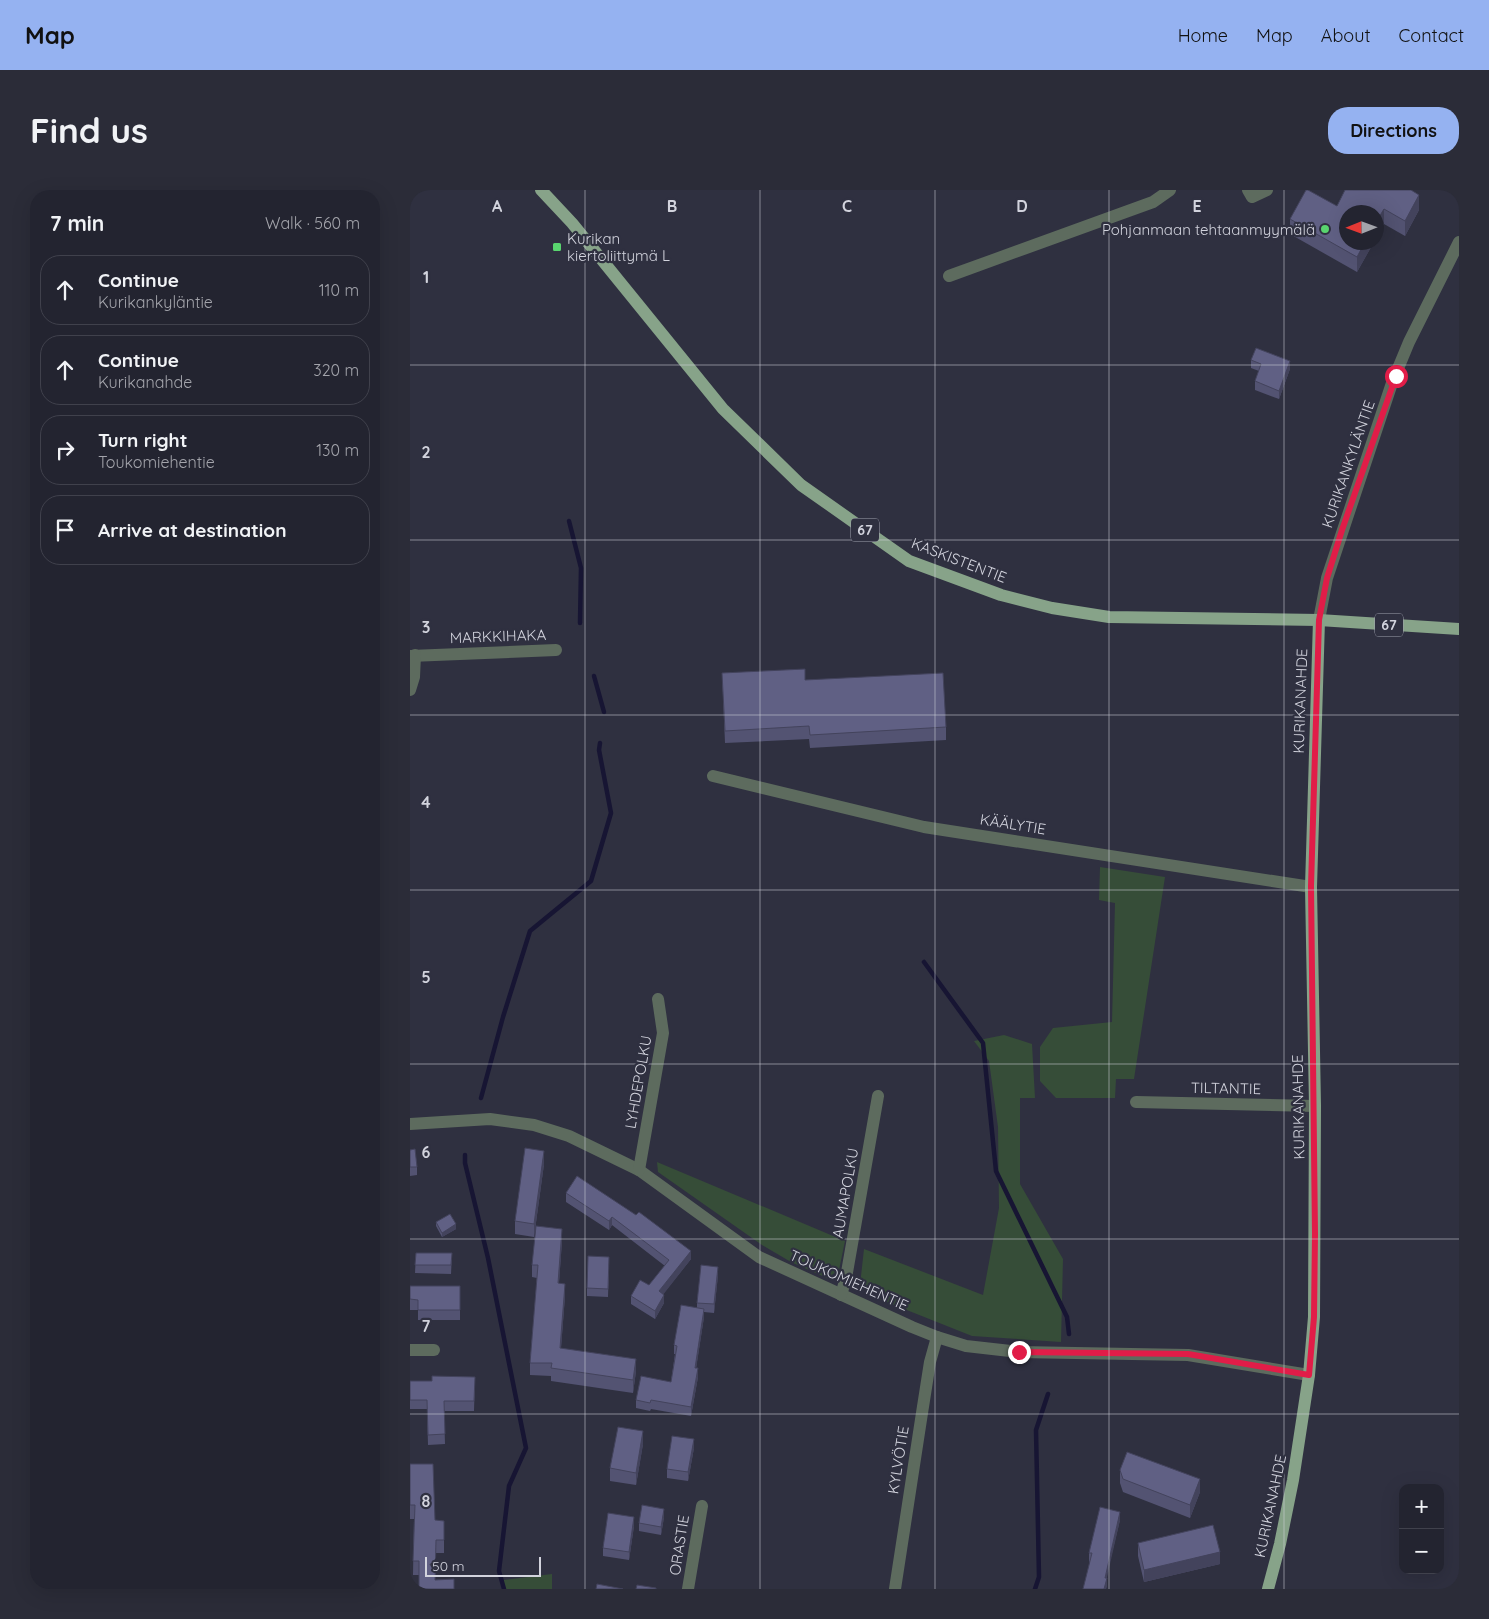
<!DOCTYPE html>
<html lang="en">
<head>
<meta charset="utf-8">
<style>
  body { margin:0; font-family:Quicksand,sans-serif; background:#2b2c38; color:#f1f3f6 }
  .controls { position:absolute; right:15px; bottom:15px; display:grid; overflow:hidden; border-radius:10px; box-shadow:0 5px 20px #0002 }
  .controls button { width:45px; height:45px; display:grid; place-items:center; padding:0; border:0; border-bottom:1px solid #40414c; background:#232430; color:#f1f3f6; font:25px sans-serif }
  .compass { position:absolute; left:929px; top:15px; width:45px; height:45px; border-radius:50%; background:#232430; box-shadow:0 5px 20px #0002; rotate:269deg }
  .scale { position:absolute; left:15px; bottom:12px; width:116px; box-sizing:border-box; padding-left:5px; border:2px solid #d2d3dd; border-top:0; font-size:14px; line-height:18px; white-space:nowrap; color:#d2d3dd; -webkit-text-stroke:4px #2f3040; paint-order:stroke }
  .stop { position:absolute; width:15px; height:15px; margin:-11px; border:4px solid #e11d48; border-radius:50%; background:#fff }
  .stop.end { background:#e11d48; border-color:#fff; box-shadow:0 1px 5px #0008 }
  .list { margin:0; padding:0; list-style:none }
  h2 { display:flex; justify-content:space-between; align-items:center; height:65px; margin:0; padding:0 20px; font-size:21px }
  h2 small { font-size:16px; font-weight:400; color:#a3a4ab }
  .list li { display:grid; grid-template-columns:32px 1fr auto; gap:15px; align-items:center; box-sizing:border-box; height:70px; margin:0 10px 10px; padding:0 10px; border:1px solid #40414c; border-radius:20px }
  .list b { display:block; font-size:19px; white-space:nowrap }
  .list p { margin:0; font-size:16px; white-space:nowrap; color:#a3a4ab }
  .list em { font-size:16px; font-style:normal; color:#a3a4ab }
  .icon { flex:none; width:28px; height:28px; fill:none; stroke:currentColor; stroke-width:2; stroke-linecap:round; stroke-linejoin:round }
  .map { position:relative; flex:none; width:1049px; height:1399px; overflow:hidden; border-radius:20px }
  header { display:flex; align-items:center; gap:30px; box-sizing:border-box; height:70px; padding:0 25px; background:#95b2f1; color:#111 }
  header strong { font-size:24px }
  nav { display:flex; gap:28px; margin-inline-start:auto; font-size:18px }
  .intro { display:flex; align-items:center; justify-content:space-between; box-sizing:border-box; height:120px; padding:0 30px }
  h1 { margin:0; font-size:35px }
  .button { padding:12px 22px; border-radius:20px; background:#95b2f1; color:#111; font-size:18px; font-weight:700 }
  main { display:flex; gap:30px; padding:0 30px }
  aside { flex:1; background:#232430; border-radius:20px; box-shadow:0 5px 20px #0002 }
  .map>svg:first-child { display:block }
  .green { fill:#364d38 }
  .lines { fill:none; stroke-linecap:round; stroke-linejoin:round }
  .stream { stroke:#171533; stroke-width:4.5 }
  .minor { stroke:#5d6b5e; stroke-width:12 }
  .major { stroke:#87a389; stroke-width:12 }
  .wall { fill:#535372 }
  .shaded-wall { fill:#43435c }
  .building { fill:#606084; stroke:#43435c }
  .route { stroke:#e11d48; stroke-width:6 }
  .grid { fill:none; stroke:#d2d3dd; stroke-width:1; stroke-opacity:0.55 }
  .poi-dot { fill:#59d56f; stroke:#2f3040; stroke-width:2 }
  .labels { text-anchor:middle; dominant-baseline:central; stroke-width:4.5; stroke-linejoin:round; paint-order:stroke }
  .shield { fill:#2f3040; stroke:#a1a2ae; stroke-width:1 }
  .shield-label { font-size:14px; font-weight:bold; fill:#d2d3dd }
  .poi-label { font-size:15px; fill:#d2d3dd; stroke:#2f3040; text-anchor:end }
  .street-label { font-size:15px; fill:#d2d3dd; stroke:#2f3040 }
  .grid-label { font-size:16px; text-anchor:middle; font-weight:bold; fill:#d2d3dd; stroke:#2f3040; stroke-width:4.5; stroke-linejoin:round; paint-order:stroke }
</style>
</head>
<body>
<header>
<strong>Map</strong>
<nav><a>Home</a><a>Map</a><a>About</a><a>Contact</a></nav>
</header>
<div class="intro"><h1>Find us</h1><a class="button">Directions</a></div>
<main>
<aside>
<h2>7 min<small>Walk · 560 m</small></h2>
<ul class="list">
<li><svg class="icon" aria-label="ahead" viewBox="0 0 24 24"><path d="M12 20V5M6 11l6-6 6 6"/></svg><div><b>Continue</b><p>Kurikankyläntie</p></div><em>110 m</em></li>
<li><svg class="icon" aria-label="ahead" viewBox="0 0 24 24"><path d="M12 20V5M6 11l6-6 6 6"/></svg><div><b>Continue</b><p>Kurikanahde</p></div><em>320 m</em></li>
<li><svg class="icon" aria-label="right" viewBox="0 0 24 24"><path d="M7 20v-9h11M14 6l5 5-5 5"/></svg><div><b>Turn right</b><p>Toukomiehentie</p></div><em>130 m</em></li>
<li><svg class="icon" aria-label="arrive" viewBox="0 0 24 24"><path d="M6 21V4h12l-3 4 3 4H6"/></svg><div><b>Arrive at destination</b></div></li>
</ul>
</aside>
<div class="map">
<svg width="1049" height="1399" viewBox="0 0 1049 1399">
  <rect width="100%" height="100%" fill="#2f3040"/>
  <!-- green -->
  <g class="green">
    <path d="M690 677 755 687 724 889H706L705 908H646L630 891V857L643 838 702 832 705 713 689 710Z"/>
    <path d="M594 845 622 854 625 908H610V994L653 1069 651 1152 562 1146 459 1105 450 1095 454 1059 573 1105 589 1018 588 937 579 871 564 851Z"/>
    <path d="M247 972 435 1051 429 1080 417 1088 381 1072 352 1055 248 982Z"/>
    <path d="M142 1384V1399H94V1390Z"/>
  </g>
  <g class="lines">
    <!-- stream -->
    <g class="stream">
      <path d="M159 331 171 378 170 433"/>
      <path d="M184 486 194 522"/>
      <path d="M514 772 573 853 586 981 657 1127 659 1144"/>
      <path d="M71 908 93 827 120 741 181 691 201 623 189 560 190 553"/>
      <path d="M55 965V973L78 1068 116 1258 99 1296 89 1381 94 1399"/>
      <path d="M625 1399 629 1387 626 1240 638 1204"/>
    </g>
    <!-- minor -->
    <g class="minor">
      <path d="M838 0 842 7 857 0"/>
      <path d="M539 86 743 12 760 0"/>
      <path d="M909 430 917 388 982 193 999 152 1049 52"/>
      <path d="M0 466 146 460"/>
      <path d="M0 500 4 487 5 465"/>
      <path d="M303 586 514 637 901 697"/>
      <path d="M726 912 905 916"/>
      <path d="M0 934 80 929 124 935 159 946 229 980 349 1067 502 1137 527 1147 556 1156 609 1162 778 1165 899 1185"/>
      <path d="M229 980 253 843 248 809"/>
      <path d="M431 1105 436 1088 468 906"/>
      <path d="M0 1160H24"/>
      <path d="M278 1399 292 1316"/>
      <path d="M485 1399 512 1223 520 1172 527 1147"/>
    </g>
    <!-- major -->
    <g class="major">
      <path d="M131 0 162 33 313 219 391 295 499 371 591 405 642 418 699 427 909 430 1049 439"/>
      <path d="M858 1399 870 1354 883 1290 899 1185 904 1127 905 916 901 697 909 430"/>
    </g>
  </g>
  <!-- wall -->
  <g class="wall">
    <path d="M927 16 1009 20 995 46 974 34 947 82 880 44V29Z"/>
    <path d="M841 170 880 179 869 209 845 200V191L849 181 841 178Z"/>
    <path d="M312 483 395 490 536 537V550L400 558 399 549 315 553Z"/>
    <path d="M0 960 7 977V985L0 986Z"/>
    <path d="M134 974 124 1047 105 1044V1031Z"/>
    <path d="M167 986 281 1069 253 1104 254 1113 245 1129 221 1114V1106L239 1095 255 1076 202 1035 199 1040 156 1012V1003Z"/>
    <path d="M26 1032 46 1039 32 1047 26 1036Z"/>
    <path d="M152 1051 149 1093 155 1106 151 1158 226 1181 223 1203 141 1191V1186L120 1185V1173L127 1088 122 1087V1075Z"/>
    <path d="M6 1063H42L41 1084 5 1083Z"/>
    <path d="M199 1076 198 1107 177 1106V1098Z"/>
    <path d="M308 1085 304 1123 294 1122V1127L286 1178 288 1187 281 1226 241 1219 240 1221 226 1218V1210L261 1192 265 1164H264V1155L287 1118V1113Z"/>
    <path d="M0 1096H50V1130H8V1120H0Z"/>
    <path d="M65 1187 64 1221H34L35 1254 18 1255 17 1219H0V1191H22Z"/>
    <path d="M233 1254 226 1295 200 1291V1278Z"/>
    <path d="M284 1258 278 1291 257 1288V1279Z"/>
    <path d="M0 1274 25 1330 34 1331V1363H26L25 1390 44 1399 9 1385H3L4 1329H0Z"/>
    <path d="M710 1280 790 1302 780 1328 713 1302 710 1293Z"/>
    <path d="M254 1327 251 1345 229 1341V1333Z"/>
    <path d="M710 1330 696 1388 697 1397 679 1371V1363Z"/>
    <path d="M224 1336 219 1370 193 1366V1358Z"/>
    <path d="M728 1353 810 1374 734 1392 728 1366Z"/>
  </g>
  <!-- shaded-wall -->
  <g class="shaded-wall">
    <path d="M1009 5V20L995 46V31Z"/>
    <path d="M974 19V34L966 47V32Z"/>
    <path d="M955 52H964L947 82V67Z"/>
    <path d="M880 171V179L869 209V201Z"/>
    <path d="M134 961V974L124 1047V1034Z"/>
    <path d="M202 1027V1035L199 1040V1031Z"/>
    <path d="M46 1034V1039L32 1047V1043Z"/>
    <path d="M152 1039V1051L148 1106V1093Z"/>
    <path d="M281 1061V1069L249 1110V1101Z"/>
    <path d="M308 1077V1085L304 1123V1114Z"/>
    <path d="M155 1094V1106L150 1170V1158Z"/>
    <path d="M254 1105V1113L245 1129V1121Z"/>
    <path d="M294 1119V1127L285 1186V1178Z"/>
    <path d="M226 1169V1181L223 1203V1190Z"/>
    <path d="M288 1178V1187L281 1226V1217Z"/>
    <path d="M233 1241V1254L226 1295V1283Z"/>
    <path d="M284 1249V1258L278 1291V1282Z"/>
    <path d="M790 1289V1302L780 1328V1315Z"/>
    <path d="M254 1319V1327L251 1345V1337Z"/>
    <path d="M710 1322V1330L695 1396V1388Z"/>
    <path d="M224 1327V1336L219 1370V1362Z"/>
    <path d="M810 1362V1374L734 1392V1380Z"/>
    <path d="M697 1388V1397L696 1399H694Z"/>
  </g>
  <!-- building -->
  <g class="building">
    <path d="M896 0H898L927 16 935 0H1001L1009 5 995 31 974 19 966 32V22H936V52H955L947 67 880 29Z"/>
    <path d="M846 158 880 171 869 201 845 191 851 174 841 170Z"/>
    <path d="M395 479V490L533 483 536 537 400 545 399 536 315 541 312 483Z"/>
    <path d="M115 958 134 961 124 1034 105 1031Z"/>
    <path d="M5 959 7 977H0V960Z"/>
    <path d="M167 986 226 1025 229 1022 281 1061 249 1101 254 1105 245 1121 221 1106 230 1090 239 1095 259 1070 202 1027 199 1031 156 1003Z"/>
    <path d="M40 1024 46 1034 32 1043 26 1032Z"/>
    <path d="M126 1036 152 1039 148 1093 155 1094 150 1158 226 1169 223 1190 141 1178 142 1173H120L128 1075H122Z"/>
    <path d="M6 1063H42L41 1075H5Z"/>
    <path d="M178 1066 199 1067 198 1099 177 1098Z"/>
    <path d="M291 1075 308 1077 304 1114 287 1113Z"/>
    <path d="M0 1096H50V1120H8V1110L0 1109Z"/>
    <path d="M271 1115 294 1119 285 1178H288L281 1217 241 1210 240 1213 226 1210 231 1186 261 1192 267 1156 264 1155Z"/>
    <path d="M22 1186 65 1187 64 1211H34L35 1244 18 1245 17 1210H0V1191H22Z"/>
    <path d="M208 1237 233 1241 226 1283 200 1278Z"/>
    <path d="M262 1246 284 1249 278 1282 257 1279Z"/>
    <path d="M717 1262 790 1289 780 1315 713 1289 710 1280Z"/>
    <path d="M0 1274H23L25 1330 34 1331V1350H26L25 1390 44 1389V1399H9V1371H3L5 1315H0Z"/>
    <path d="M232 1315 254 1319 251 1337 229 1333Z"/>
    <path d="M690 1317 710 1322 695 1388H697L694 1399H673L682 1363H679Z"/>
    <path d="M198 1323 224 1327 219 1362 193 1358Z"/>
    <path d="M803 1335 810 1362 734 1380 728 1353Z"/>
    <path d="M187 1394 213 1399H186Z"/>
    <path d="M227 1395 246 1398V1399H226Z"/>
  </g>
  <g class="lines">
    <!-- route -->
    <path class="route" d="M609 1162 778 1164 899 1185 904 1127 905 1044 901 696 909 430 917 388 932 340 986 186"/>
  </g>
  <!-- grid -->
  <path class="grid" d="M175 0V1399M350 0V1399M525 0V1399M699 0V1399M874 0V1399M0 175H1049M0 350H1049M0 525H1049M0 700H1049M0 874H1049M0 1049H1049M0 1224H1049"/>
  <!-- markers -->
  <g class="poi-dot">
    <circle cx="915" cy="39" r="5"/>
    <rect x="142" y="52" width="10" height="10" rx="2.5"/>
  </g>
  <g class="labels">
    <!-- shield labels -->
    <g class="shield">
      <rect x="441" y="328.5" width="28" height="23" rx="4"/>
      <rect x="965" y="423.5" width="28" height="23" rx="4"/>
    </g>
    <g class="shield-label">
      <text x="455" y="340">67</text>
      <text x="979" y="435">67</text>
    </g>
    <!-- poi labels -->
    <g class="poi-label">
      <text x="905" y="39">Pohjanmaan tehtaanmyymälä</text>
      <text x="157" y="48" text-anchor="start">Kurikan<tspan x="157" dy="17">kiertoliittymä L</tspan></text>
    </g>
    <!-- street labels -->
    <g class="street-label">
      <text transform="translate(938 274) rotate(-71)">KURIKANKYLÄNTIE</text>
      <text transform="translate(549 370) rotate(21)">KASKISTENTIE</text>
      <text transform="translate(88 446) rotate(-2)">MARKKIHAKA</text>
      <text transform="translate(890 511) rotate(-88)">KURIKANAHDE</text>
      <text transform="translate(603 634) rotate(9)">KÄÄLYTIE</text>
      <text transform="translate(228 892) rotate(-80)">LYHDEPOLKU</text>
      <text transform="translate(816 898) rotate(1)">TILTANTIE</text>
      <text transform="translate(888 917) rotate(-91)">KURIKANAHDE</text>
      <text transform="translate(435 1003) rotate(-80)">AUMAPOLKU</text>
      <text transform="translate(439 1090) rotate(24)">TOUKOMIEHENTIE</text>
      <text transform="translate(488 1270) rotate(-81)">KYLVÖTIE</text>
      <text transform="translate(860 1316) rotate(-78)">KURIKANAHDE</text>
      <text transform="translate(269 1355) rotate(-81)">ORASTIE</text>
    </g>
  </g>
  <g class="grid-label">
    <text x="87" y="22">A</text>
    <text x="262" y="22">B</text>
    <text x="437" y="22">C</text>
    <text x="612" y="22">D</text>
    <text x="787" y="22">E</text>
    <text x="16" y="93">1</text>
    <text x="16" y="268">2</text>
    <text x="16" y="443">3</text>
    <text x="16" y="618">4</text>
    <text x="16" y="793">5</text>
    <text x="16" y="968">6</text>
    <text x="16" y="1142">7</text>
    <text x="16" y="1317">8</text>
  </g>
</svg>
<div class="controls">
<button>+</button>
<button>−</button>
</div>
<svg class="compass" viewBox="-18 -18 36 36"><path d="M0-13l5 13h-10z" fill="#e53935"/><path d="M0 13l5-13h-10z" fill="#a3a4ab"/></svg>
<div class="scale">50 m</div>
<div class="stop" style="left:986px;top:186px"></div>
<div class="stop end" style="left:609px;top:1162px"></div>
</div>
</main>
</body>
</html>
